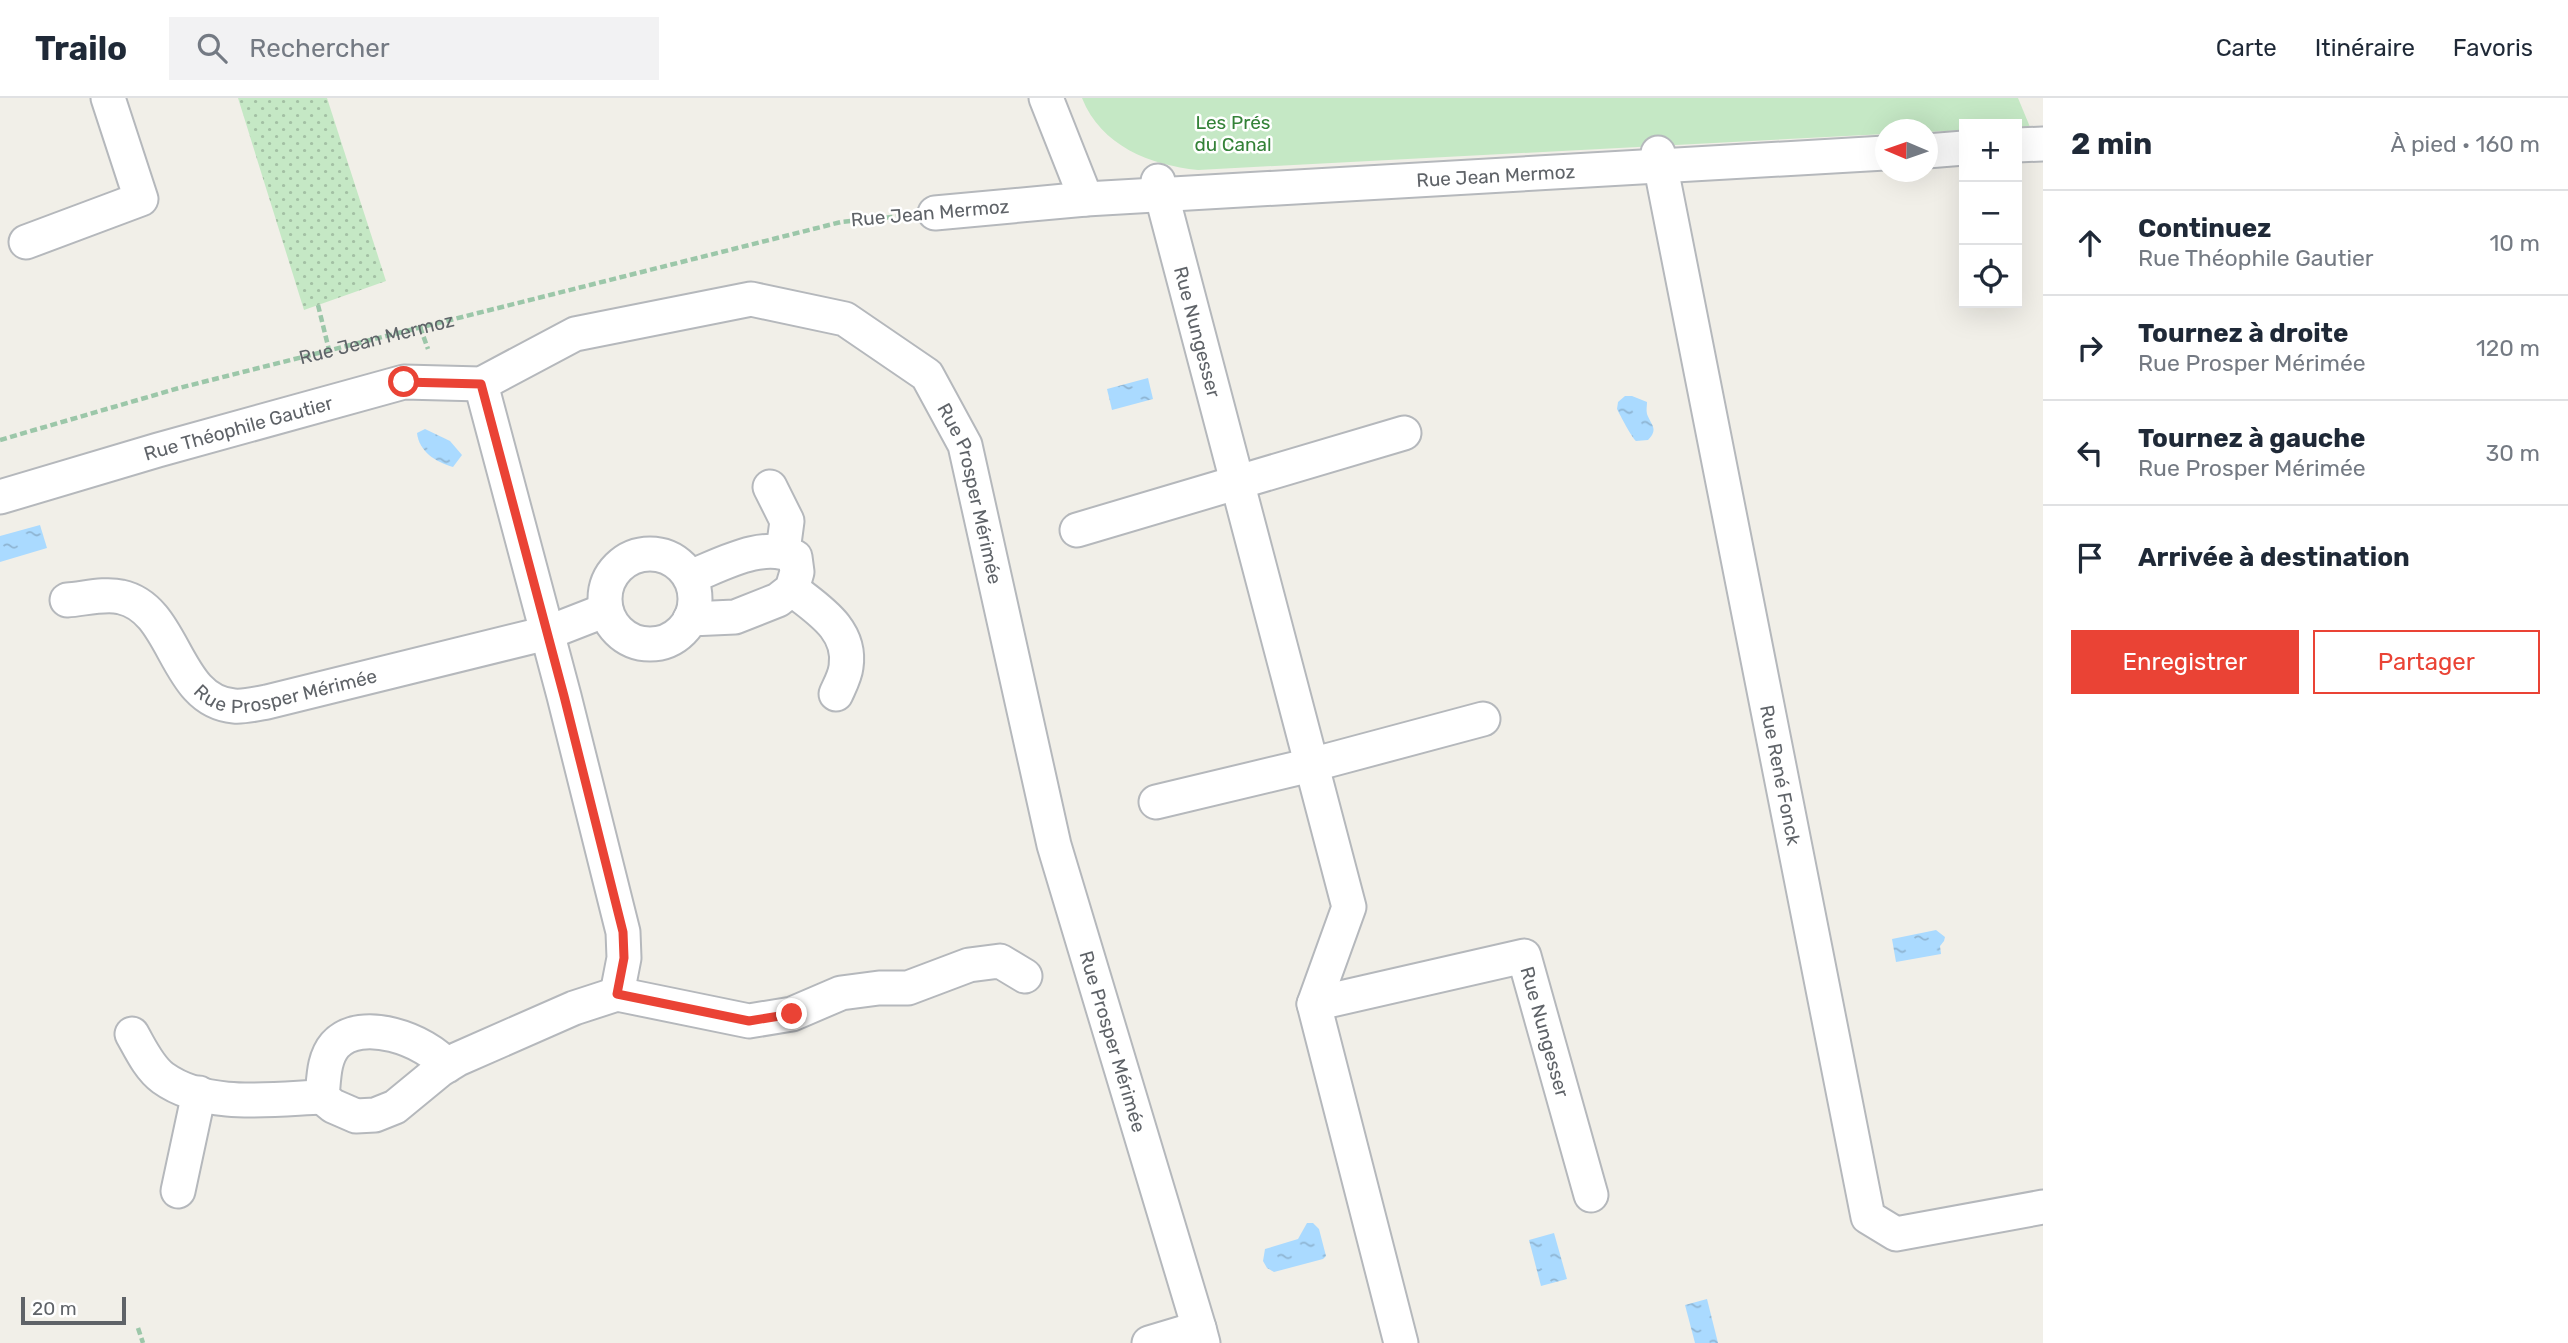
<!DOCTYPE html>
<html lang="fr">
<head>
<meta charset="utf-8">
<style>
  body { margin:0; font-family:Rubik,sans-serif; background:#f2f2f3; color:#1f2937 }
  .controls { position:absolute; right:21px; top:21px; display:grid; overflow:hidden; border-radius:0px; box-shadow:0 7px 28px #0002 }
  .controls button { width:63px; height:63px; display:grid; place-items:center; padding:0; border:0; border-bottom:2px solid #e0e1e3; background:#fff; color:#1f2937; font:35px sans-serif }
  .compass { position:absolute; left:1875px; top:21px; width:63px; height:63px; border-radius:50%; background:#fff; box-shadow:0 7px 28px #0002; rotate:272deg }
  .scale { position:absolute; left:21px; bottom:18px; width:105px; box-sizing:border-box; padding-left:7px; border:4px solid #5f6368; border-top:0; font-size:19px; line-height:24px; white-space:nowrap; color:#5f6368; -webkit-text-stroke:5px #fff; paint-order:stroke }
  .stop { position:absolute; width:21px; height:21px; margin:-16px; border:5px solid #ea4335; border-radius:50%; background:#fff }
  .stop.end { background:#ea4335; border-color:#fff; box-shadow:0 2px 7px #0008 }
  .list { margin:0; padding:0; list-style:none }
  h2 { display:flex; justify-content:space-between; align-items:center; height:91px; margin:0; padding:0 28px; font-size:30px }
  h2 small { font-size:23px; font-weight:400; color:#747a83 }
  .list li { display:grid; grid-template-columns:46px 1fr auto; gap:21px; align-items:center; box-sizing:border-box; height:105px; padding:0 28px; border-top:2px solid #e0e1e3 }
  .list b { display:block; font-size:26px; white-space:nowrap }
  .list p { margin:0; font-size:23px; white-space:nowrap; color:#747a83 }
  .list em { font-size:23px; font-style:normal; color:#747a83 }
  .actions { display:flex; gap:14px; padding:21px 28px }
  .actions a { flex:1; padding:16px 0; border:2px solid #ea4335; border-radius:0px; text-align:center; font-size:24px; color:#ea4335 }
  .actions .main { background:#ea4335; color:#fff }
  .icon { flex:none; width:38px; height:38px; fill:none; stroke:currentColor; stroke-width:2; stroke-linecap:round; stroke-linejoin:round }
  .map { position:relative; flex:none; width:2043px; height:1245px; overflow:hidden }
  header { display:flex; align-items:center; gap:42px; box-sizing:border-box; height:98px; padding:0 35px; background:#fff; border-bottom:2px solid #e0e1e3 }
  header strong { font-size:33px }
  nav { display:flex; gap:38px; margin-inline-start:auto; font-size:24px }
  .search { width:490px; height:63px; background:#f2f2f3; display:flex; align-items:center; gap:18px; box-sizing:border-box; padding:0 24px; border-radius:0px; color:#747a83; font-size:26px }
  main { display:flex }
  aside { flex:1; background:#fff }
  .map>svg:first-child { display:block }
  .grass { fill:url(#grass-dots) }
  .park { fill:#c5e8c5 }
  .water { fill:url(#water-ripples) }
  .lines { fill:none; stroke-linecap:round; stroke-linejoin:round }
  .street-casing { stroke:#b5b8bc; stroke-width:37 }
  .path { stroke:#9cc7a9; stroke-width:4.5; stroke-dasharray:7 3.5; stroke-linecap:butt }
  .street { stroke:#fff; stroke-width:33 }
  .route { stroke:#ea4335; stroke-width:9 }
  .labels { text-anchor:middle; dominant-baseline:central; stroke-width:5; stroke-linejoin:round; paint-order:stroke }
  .park-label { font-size:19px; fill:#348238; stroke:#fff }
  .street-label { font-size:19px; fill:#5f6368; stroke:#fff }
</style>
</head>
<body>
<header>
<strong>Trailo</strong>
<div class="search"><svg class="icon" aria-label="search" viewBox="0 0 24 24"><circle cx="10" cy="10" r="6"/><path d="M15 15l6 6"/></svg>Rechercher</div>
<nav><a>Carte</a><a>Itinéraire</a><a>Favoris</a></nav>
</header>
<main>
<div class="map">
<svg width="2043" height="1245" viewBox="0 0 2043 1245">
  <defs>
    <pattern id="grass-dots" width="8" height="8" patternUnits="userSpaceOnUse" patternTransform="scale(1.75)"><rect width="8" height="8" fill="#c5e8c5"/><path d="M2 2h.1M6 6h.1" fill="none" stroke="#a3c0a4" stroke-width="1.8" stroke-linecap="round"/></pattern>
    <pattern id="water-ripples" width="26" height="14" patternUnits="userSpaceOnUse" patternTransform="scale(1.75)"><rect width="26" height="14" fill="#aadaff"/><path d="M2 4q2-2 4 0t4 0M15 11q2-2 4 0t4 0" fill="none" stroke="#8eb4d2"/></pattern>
  </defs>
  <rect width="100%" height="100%" fill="#f1efe8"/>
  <!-- grass -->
  <path class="grass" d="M238 0H327L386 183 304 212Z"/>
  <!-- park -->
  <path class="park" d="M1082 0H2018L2030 29H2017V26H1964V32L1928 34 1927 32H1885V36L1198 72C1150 67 1101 48 1082 0Z"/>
  <!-- water -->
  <g class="water">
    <path d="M1148 280 1153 301 1112 312 1107 291Z"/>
    <path d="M1625 298H1632L1647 304C1647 308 1646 312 1647 316 1651 327 1659 331 1648 342L1636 343C1632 340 1620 317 1617 311L1618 304Z"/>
    <path d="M425 331 450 343 462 357 453 369C435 364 419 353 417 335Z"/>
    <path d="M40 427 47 450 0 464V438Z"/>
    <path d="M1936 832 1945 839 1944 843 1940 848 1941 856 1896 864 1892 841Z"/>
    <path d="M1307 1125H1313L1319 1131 1326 1158 1323 1161 1274 1174 1267 1170 1263 1163 1265 1151 1298 1141Z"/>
    <path d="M1554 1135 1567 1181 1541 1188 1529 1142Z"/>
    <path d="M1707 1201 1718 1245H1695L1685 1207Z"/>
  </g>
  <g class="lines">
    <!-- street casing -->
    <g class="street-casing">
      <g id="street">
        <path d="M1046 0 1086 101"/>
        <path d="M2017 47 2043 46"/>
        <path d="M1927 53 1964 50"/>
        <path id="s2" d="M1658 55 1868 1119 1896 1136 2043 1109"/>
        <path id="s3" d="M1158 83 1349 809 1314 906 1401 1245"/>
        <path id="s4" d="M935 115 1086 101 1885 55"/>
        <path d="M26 144 141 101 108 0"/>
        <path d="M481 286 564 598 623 834 624 860 617 896"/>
        <path d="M770 389 787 423 783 453"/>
        <path id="s5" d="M0 399 158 352 404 284 481 286 575 236 751 201 845 221 927 277 965 347 1054 747 1199 1230"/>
        <path d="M1077 432 1404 335"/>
        <circle cx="650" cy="501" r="45"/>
        <path d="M690 479C721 467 763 442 795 459L797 474 792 491 778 502 735 519 690 521"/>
        <path d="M792 491C817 511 852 531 846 569 845 578 840 587 836 596"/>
        <path id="s6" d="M67 502C83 501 105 495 121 499 177 511 173 603 234 608 244 609 256 606 267 604L547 535 606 512"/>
        <path d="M1156 704 1311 667 1483 621"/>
        <path id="s7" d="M1314 906 1524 858 1591 1097"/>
        <path d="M132 936C140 950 149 970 163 980 206 1011 272 1001 322 999"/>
        <path d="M447 968C426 942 361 918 335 947 323 961 324 982 322 999L333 1008 356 1018 375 1017 395 1009 440 972 458 961 574 910 617 896 749 923 792 916 841 895 879 890H908L969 867 1000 863 1025 878"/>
        <path d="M178 1093 199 995"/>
        <path d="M1149 1245 1199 1230 1203 1245"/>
      </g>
    </g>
    <!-- path -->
    <g class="path">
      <path d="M318 207 329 252"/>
      <path d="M420 229 428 251"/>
      <path id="s1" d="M0 342 179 290 841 124 902 118"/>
      <path d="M138 1230 143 1245"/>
    </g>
    <!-- street -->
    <use href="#street" class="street"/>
  </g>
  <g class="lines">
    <!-- route -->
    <path class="route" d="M404 284 481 286 564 598 623 834 624 860 617 896 749 923 792 916"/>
  </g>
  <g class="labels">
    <!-- park labels -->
    <g class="park-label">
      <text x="1233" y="24">Les Prés<tspan x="1233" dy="22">du Canal</tspan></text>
    </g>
    <!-- street labels -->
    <g class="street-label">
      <text stroke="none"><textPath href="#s4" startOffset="562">Rue Jean Mermoz</textPath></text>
      <text transform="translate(930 115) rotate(-5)">Rue Jean Mermoz</text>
      <text stroke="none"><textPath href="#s3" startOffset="156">Rue Nungesser</textPath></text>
      <text stroke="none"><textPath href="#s1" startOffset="390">Rue Jean Mermoz</textPath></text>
      <text stroke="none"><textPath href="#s5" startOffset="248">Rue Théophile Gautier</textPath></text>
      <text stroke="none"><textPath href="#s5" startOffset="1106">Rue Prosper Mérimée</textPath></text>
      <text stroke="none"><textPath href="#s6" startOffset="270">Rue Prosper Mérimée</textPath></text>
      <text stroke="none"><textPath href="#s2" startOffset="634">Rue René Fonck</textPath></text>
      <text stroke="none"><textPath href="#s7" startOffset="294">Rue Nungesser</textPath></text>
      <text stroke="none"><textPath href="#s5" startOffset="1673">Rue Prosper Mérimée</textPath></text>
    </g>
  </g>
</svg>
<div class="controls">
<button>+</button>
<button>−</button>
<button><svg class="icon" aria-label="locate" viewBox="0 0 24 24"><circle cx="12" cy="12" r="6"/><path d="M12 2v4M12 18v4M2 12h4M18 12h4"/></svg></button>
</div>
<svg class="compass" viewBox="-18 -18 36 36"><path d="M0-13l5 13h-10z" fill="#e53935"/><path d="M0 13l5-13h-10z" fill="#747a83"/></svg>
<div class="scale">20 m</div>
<div class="stop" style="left:404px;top:284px"></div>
<div class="stop end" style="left:792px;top:916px"></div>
</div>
<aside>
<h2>2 min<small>À pied · 160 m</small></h2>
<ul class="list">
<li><svg class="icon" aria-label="ahead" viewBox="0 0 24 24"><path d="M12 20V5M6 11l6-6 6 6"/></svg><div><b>Continuez</b><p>Rue Théophile Gautier</p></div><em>10 m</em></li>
<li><svg class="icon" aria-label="right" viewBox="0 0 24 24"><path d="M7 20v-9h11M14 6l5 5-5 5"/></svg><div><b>Tournez à droite</b><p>Rue Prosper Mérimée</p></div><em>120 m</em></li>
<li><svg class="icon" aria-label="left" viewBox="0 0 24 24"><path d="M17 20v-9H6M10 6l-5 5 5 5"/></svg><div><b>Tournez à gauche</b><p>Rue Prosper Mérimée</p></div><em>30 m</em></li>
<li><svg class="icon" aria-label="arrive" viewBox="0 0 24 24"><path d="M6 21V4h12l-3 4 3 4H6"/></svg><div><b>Arrivée à destination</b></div></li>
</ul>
<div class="actions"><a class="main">Enregistrer</a><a>Partager</a></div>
</aside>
</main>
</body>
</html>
